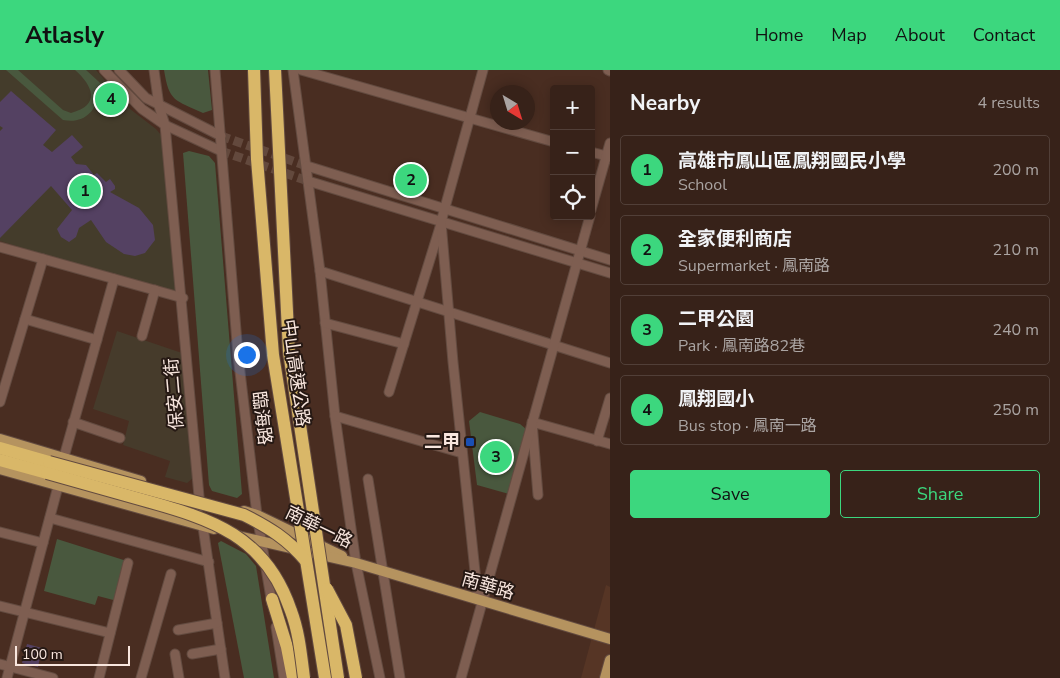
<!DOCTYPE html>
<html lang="en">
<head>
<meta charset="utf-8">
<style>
  body { margin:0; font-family:"Nunito Sans","Noto Sans TC",sans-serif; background:#422f26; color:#f1f3f6 }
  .controls { position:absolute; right:15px; top:15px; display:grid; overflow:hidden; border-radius:5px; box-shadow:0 2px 12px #0003 }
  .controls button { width:45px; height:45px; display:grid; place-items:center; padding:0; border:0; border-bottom:1px solid #513f38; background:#372219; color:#f1f3f6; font:25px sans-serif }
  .compass { position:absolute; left:490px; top:15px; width:45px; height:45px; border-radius:50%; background:#372219; box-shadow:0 2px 12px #0003; rotate:142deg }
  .scale { position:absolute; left:15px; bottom:12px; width:115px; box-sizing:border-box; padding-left:5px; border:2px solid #f8e6de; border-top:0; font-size:14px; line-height:18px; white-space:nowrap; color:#f8e6de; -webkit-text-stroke:4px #261914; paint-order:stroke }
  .you { position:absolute; left:246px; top:284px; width:18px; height:18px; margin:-12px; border:4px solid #fff; border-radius:50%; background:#1a73e8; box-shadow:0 0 0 8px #1a73e833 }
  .badge { display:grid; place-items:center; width:32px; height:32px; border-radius:50%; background:#3cd77e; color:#111; font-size:16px; font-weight:700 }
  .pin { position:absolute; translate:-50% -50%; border:2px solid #fff; box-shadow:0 1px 5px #0006 }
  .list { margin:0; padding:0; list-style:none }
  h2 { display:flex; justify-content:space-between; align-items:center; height:65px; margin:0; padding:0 20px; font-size:21px }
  h2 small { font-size:16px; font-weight:400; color:#aaa4a2 }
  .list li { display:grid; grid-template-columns:32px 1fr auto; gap:15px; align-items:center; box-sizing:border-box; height:70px; margin:0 10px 10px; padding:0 10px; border:1px solid #513f38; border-radius:5px }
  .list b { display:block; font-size:19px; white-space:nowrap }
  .list p { margin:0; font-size:16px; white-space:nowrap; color:#aaa4a2 }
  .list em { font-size:16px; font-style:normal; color:#aaa4a2 }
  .actions { display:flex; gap:10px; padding:15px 20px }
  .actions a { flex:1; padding:11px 0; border:1px solid #3cd77e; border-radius:5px; text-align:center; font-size:18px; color:#3cd77e }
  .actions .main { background:#3cd77e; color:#111 }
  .icon { flex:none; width:28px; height:28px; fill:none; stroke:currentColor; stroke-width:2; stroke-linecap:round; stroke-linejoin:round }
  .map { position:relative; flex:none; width:610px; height:608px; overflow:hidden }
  header { display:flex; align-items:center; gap:30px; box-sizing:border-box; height:70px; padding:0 25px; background:#3cd77e; color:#111 }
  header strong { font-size:24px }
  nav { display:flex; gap:28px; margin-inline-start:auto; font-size:18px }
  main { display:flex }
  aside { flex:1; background:#372219 }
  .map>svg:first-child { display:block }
  .built { fill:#563525 }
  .industrial { fill:#463b2b }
  .education { fill:#443c2b }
  .green { fill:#49583e }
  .building { fill:#544162 }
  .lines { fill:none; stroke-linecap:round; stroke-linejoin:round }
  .minor-tunnel { stroke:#63493d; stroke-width:9; stroke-dasharray:9 4.5; stroke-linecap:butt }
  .minor-casing { stroke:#634b40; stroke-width:11 }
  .major-casing { stroke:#634b40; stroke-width:12 }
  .highway-casing { stroke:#634b40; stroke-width:14 }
  .minor { stroke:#7e5e51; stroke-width:9 }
  .major { stroke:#b5935f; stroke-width:10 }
  .highway { stroke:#d9b768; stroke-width:12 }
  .highway-bridge-casing { stroke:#634b40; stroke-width:14; stroke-linecap:butt }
  .highway-bridge { stroke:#d9b768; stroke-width:12 }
  .transit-dot { fill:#1a4fb4; stroke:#261914; stroke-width:2 }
  .labels { text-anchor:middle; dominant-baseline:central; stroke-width:4; stroke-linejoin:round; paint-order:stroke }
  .street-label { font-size:18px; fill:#f8e6de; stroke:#261914 }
  .poi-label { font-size:18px; font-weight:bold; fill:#f8e6de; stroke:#261914; text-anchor:end }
</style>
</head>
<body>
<header>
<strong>Atlasly</strong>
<nav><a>Home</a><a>Map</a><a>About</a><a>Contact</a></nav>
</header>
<main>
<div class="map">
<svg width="610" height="608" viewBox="0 0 610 608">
  <rect width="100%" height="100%" fill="#492d21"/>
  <!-- built -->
  <path class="built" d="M606 515 610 517V608H581Z"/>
  <!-- industrial -->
  <path class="industrial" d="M117 261 182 283 193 408 187 413 165 407 170 391 123 375 129 351 93 339Z"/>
  <!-- education -->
  <path class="education" d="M0 0H96L130 39 156 59 166 71 180 227 0 171Z"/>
  <!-- green -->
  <g class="green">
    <path d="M6 0H18L63 40 71 43C101 35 93 16 75 0H86L121 32 116 38 100 23C95 42 84 54 63 50Z"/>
    <path d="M164 0H208L212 40 203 43C175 30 169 32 164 0Z"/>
    <path d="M189 81 209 86 215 93 242 424 237 428 212 421 209 415 183 83Z"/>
    <path d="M480 342 520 354 526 359 509 424 477 415 469 351Z"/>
    <path d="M57 469 130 492 121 532 98 526 95 535 44 521Z"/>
    <path d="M221 471 246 484 256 496 274 608H244L218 473Z"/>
  </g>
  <!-- building -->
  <g class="building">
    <path d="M11 21 56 60 43 75 52 82 72 65 83 77 71 87 76 94 86 95 94 105 97 103 106 112 110 109 115 116V119L110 122 139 138 153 155 155 170 145 183 135 186 124 184 106 172 91 150 79 158 76 167 69 172 61 167 57 159 72 140 51 116 0 168V61L3 58 0 56V32Z"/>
    <path d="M398 99 428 107 424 122 394 114Z"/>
    <path d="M27 574 42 578 38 597 22 593Z"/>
  </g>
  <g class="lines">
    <!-- minor-tunnel -->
    <g class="minor-tunnel">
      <path d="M221 66 307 96"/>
      <path d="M221 81 308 111"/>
    </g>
    <!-- minor casing -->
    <g class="minor-casing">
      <g id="minor">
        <path d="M104 0 142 39 165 55 221 81"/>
        <path d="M119 0 146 28 221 66"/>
        <path d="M154 0 159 36 165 55 200 437"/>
        <path d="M215 0 238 285 257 445 272 534"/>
        <path d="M293 0 320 201 335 346 356 493 380 608"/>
        <path d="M301 0 554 72"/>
        <path d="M608 0 610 1"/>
        <path d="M591 82 610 87"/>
        <path d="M307 96 610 190"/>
        <path d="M308 111 610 203"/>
        <path d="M591 140 610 73"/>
        <path d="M0 177 183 228"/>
        <path d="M320 201 610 293"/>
        <path d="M25 249 97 270"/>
        <path d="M325 253 404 274"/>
        <path d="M142 266 155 220"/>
        <path d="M389 322 440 157"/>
        <path d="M0 332 43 189"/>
        <path d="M335 346 462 383"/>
        <path d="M73 352 120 368"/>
        <path d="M597 371 610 328"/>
        <path d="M62 394 114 209"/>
        <path d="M368 409 400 608"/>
        <path d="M538 425 532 352 610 374"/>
        <path d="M50 448 209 492"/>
        <path d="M202 450 225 608"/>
        <path d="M0 462 43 473"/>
        <path d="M478 530 453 292 441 152 483 0"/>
        <path d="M0 536 110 563"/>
        <path d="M276 557 284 608"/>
        <path d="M178 560 217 553"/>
        <path d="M175 584 179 608"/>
        <path d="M192 584 221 579"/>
        <path d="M0 594 53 608"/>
        <path d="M7 608 60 409"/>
        <path d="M99 608 128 493"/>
        <path d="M141 608 171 504"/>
        <path d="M461 608 590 146"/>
      </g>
    </g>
    <!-- major casing -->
    <g class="major-casing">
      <g id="major">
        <path d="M0 369 141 411"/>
        <path d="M0 399 214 459"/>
        <path d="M244 441 257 445 342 486"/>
        <path d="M238 466 356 493 610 569"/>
        <path d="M605 608 610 590"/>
      </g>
    </g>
    <!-- highway casing -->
    <g class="highway-casing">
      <g id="highway">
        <path d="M0 378 49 392"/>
        <path d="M0 390 47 403"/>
        <path d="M272 529 287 577 293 608"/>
      </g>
    </g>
    <!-- minor -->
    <use href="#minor" class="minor"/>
    <!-- major -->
    <use href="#major" class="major"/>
    <!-- highway -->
    <use href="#highway" class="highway"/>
    <!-- highway-bridge casing -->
    <g class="highway-bridge-casing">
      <g id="highway-bridge">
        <path d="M254 0 257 89 273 285 325 608"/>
        <path d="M275 0 289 282 338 608"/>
        <path d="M49 392 244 445C268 457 288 469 306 491"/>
        <path d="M47 403C79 412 111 421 143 430 212 449 266 466 291 541 299 562 301 585 304 608"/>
        <path d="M327 519 346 555 356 608"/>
      </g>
    </g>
    <!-- highway-bridge -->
    <use href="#highway-bridge" class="highway-bridge"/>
  </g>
  <!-- markers -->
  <rect class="transit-dot" x="465" y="367" width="10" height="10" rx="2.5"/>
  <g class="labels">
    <!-- street labels -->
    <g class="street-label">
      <text transform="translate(296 303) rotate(82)">中山高速公路</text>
      <text transform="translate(174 324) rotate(-95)">保安二街</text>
      <text transform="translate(262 348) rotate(83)">臨海路</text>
      <text transform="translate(319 457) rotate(26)">南華一路</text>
      <text transform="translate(488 516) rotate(16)">南華路</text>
    </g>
    <!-- poi labels -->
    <g class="poi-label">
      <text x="460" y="372">二甲</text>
    </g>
  </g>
</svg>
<div class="controls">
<button>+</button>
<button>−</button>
<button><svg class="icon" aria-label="locate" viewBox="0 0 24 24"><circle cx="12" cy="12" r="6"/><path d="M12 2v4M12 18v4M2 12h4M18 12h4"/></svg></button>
</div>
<svg class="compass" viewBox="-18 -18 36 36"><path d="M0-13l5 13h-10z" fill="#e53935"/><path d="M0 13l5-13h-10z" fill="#aaa4a2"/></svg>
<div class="scale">100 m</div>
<div class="you"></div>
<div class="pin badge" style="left:85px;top:121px">1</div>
<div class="pin badge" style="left:411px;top:110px">2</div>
<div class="pin badge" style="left:496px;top:387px">3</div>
<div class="pin badge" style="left:111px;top:29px">4</div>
</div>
<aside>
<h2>Nearby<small>4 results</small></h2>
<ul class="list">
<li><span class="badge">1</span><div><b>高雄市鳳山區鳳翔國民小學</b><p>School</p></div><em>200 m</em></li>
<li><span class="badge">2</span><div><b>全家便利商店</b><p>Supermarket · 鳳南路</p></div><em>210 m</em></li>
<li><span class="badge">3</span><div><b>二甲公園</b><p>Park · 鳳南路82巷</p></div><em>240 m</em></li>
<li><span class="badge">4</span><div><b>鳳翔國小</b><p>Bus stop · 鳳南一路</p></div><em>250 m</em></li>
</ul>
<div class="actions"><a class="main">Save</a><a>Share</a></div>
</aside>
</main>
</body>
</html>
